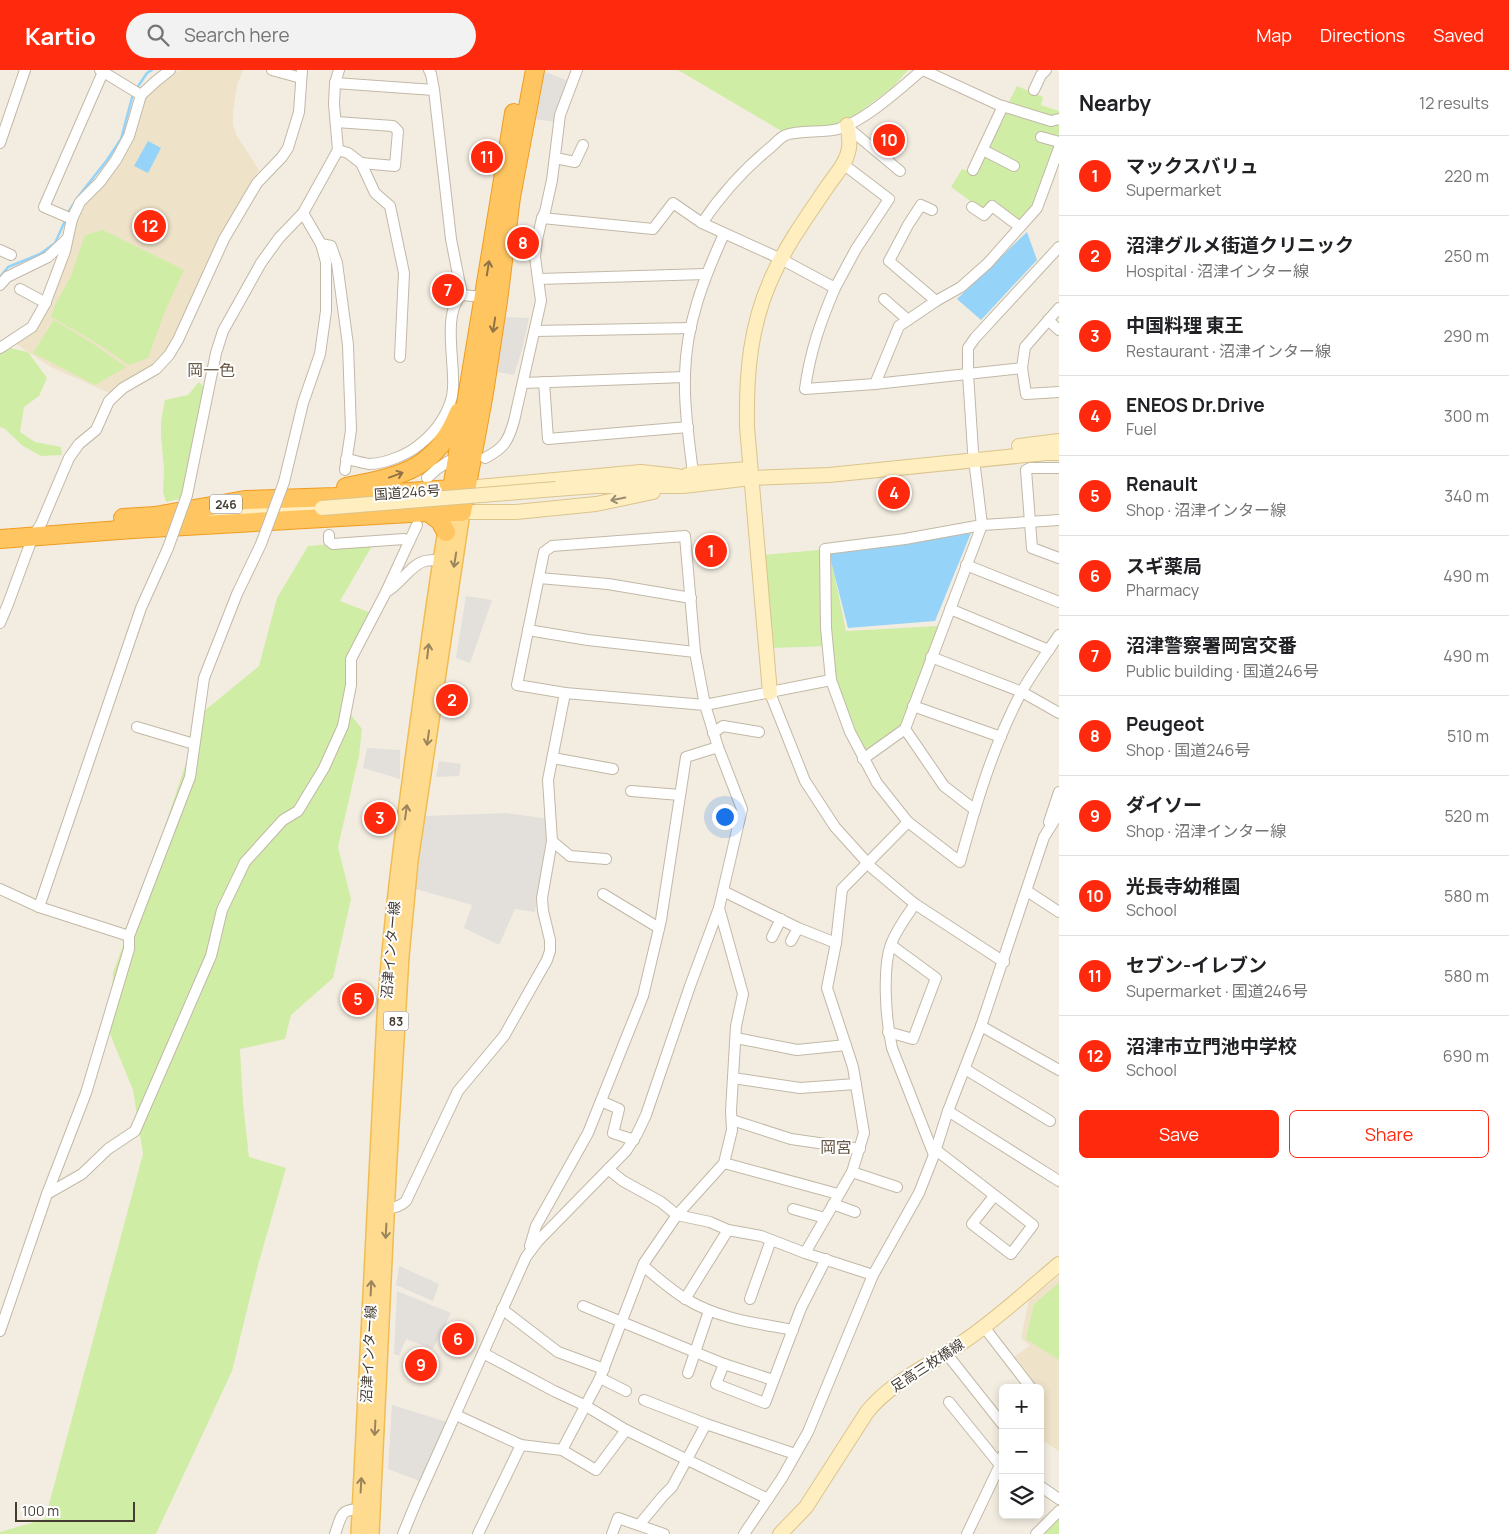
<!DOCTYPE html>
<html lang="en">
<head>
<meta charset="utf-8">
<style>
  body { margin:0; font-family:Manrope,"Noto Sans JP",sans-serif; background:#f2f2f2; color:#202124 }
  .controls { position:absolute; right:15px; bottom:15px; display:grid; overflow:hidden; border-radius:8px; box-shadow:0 2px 8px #0003 }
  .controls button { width:45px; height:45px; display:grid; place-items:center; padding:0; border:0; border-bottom:1px solid #e0e0e0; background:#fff; color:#202124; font:25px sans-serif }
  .scale { position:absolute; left:15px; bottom:12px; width:120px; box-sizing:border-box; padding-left:5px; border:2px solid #453d32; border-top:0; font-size:14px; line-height:18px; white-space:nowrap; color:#453d32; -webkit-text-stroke:4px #fff; paint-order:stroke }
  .you { position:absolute; left:724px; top:746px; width:18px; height:18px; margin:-12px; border:4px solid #fff; border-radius:50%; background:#1a73e8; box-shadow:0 0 0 8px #1a73e833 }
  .badge { display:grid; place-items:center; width:32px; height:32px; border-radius:50%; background:#ff290d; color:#fff; font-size:16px; font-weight:700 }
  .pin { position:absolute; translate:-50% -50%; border:2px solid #fff; box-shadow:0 1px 5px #0006 }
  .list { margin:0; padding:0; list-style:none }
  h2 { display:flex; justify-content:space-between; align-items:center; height:65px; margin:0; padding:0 20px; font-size:21px }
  h2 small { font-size:16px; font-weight:400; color:#757577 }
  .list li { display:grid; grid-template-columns:32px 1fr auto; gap:15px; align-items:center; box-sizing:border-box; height:80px; padding:0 20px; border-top:1px solid #e0e0e0 }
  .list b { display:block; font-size:19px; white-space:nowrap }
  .list p { margin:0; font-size:16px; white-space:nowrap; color:#757577 }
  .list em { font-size:16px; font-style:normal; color:#757577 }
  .actions { display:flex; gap:10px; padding:15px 20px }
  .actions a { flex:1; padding:11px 0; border:1px solid #ff290d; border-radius:8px; text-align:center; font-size:18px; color:#ff290d }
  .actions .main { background:#ff290d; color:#fff }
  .icon { flex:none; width:28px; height:28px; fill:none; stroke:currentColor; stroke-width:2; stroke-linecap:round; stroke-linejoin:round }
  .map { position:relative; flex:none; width:1059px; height:1464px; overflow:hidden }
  header { display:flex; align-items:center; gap:30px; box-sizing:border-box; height:70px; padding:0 25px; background:#ff290d; color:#fff }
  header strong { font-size:24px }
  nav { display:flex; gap:28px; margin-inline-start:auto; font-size:18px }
  .search { width:350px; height:45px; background:#f2f2f2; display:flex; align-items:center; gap:12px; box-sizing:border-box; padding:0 18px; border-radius:28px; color:#757577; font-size:19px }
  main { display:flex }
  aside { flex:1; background:#fff }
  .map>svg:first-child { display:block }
  .education { fill:#eee3c9 }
  .green { fill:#cfeda5 }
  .parking { fill:#e3dfdb }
  .water { fill:#95d3f8 }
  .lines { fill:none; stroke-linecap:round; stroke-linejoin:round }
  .stream { stroke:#95d3f8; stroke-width:2.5 }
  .street-casing { stroke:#c2b8a6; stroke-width:12 }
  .secondary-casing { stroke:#dbc48d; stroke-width:16 }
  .primary-casing { stroke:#f1bc52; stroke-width:18 }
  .highway-casing { stroke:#ef9c20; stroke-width:20 }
  .street { stroke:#fff; stroke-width:10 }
  .secondary { stroke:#ffeec0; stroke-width:14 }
  .primary { stroke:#ffdb8f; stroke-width:15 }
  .highway { stroke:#ffc561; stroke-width:18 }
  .street-bridge-casing { stroke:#c2b8a6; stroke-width:12; stroke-linecap:butt }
  .secondary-bridge-casing { stroke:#dbc48d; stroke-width:16; stroke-linecap:butt }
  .street-bridge { stroke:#fff; stroke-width:10 }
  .secondary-bridge { stroke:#ffeec0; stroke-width:14 }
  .oneway { stroke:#8f7345 }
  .oneway2 { stroke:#998d72 }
  .oneway3 { stroke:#99845c }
  .labels { text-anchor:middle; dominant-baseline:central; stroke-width:4; stroke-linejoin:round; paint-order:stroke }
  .shield { fill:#fff; stroke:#7d7770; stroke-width:1 }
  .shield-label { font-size:12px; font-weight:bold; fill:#453d32 }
  .street-label { font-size:14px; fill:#453d32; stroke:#fff }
  .quarter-label { font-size:16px; fill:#695a48; stroke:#fff }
</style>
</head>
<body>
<header>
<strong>Kartio</strong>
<div class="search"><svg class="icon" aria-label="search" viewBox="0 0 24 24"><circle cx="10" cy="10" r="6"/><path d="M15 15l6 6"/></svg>Search here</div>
<nav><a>Map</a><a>Directions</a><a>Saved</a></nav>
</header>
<main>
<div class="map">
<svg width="1059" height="1464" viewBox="0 0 1059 1464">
  <rect width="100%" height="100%" fill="#f3ede1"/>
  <!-- education -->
  <g class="education">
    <path d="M181 0H243L237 15 233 42V55L237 66 259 100 237 140 172 273 163 287 150 298 121 313 109 323 51 297 13 272 34 259 76 148 82 136 121 90 137 59 143 30 168 6Z"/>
    <path d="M1059 1206V1381L1040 1369V1330L1043 1327 1040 1323V1318H1036L1012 1288 1030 1276 1021 1268 1029 1230Z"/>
  </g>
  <!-- green -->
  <g class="green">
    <path d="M678 0H908L893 17 849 50 803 63 783 62Z"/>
    <path d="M1017 16 1043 27 1041 35 1059 41V69L1036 135 1020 151 993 132 984 141 951 117 962 99 973 102Z"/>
    <path d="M103 160 184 200 165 241 148 288 129 295 95 272 51 247 55 235 71 206 85 165Z"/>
    <path d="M54 250 92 273 126 297 95 315 33 283Z"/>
    <path d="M6 277 28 282 47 308 39 326 24 337 20 362 35 372 61 377 62 385 41 386 23 376 5 359 0 357V281Z"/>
    <path d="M199 312 208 322 188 411 179 429 166 432 163 422 164 400 161 365V350L165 330 188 325Z"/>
    <path d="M333 474 372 476 340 531 371 543 353 585 337 669 351 645 362 659 359 686 338 777 351 829 333 908 291 945 285 969 240 979 243 1033 249 1087 286 1098 258 1195 232 1301 156 1464H0V1462L45 1449 143 1084 133 1020 110 964 113 903 149 804 203 642 259 596 277 528 308 476Z"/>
    <path d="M829 479 846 561 938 556 901 659 866 685 833 608 828 576 772 578 763 485Z"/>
    <path d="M1059 1213V1290L1026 1269 1034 1234Z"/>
    <path d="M1059 1447V1464H1039Z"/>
  </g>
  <!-- parking -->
  <g class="parking">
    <path d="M543 1 568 11 556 52 534 49Z"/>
    <path d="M504 247 529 248 522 280 514 305 497 302Z"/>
    <path d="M466 526 492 530 470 593 456 588Z"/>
    <path d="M367 678 400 680V709L363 698Z"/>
    <path d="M439 691 461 694 459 706 436 707Z"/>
    <path d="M507 743 549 749 535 842 515 839 499 875 464 858 472 835 416 819 424 746Z"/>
    <path d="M399 1196 439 1214 433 1231 396 1215Z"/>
    <path d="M397 1221 451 1243 433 1279 406 1269 399 1286 394 1284Z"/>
    <path d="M392 1335 447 1352 422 1412 388 1399Z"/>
  </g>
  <!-- water -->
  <g class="water">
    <path d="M148 71 161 78 148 103 134 96Z"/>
    <path d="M1027 162 1037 190 981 250 957 229Z"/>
    <path d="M971 463 935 551 848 558 829 483Z"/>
  </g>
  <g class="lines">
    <!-- stream -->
    <g class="stream">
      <path d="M137 18 147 3 152 0"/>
      <path d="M78 127 107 90 121 69 133 24"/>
      <path d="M69 141 75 132"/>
      <path d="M0 207 8 197 40 184 55 173 65 151"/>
    </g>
    <!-- street casing -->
    <g class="street-casing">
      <g id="street">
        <path d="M100 0 141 25"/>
        <path d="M272 0 301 8"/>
        <path d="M429 0 431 4 434 20 451 169 462 225"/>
        <path d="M923 0 999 35 1051 51 1059 49"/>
        <path d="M335 13 434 20"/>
        <path d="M1034 20 1041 5 1046 0"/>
        <path d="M336 52 393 56 398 61 395 96 361 93"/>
        <path d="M849 63 852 61 900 101"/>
        <path d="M1041 67 1059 72"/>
        <path d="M0 73 25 0"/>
        <path d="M338 80 348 83 361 93 375 123 390 136 404 203 400 287"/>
        <path d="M983 80 1014 96"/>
        <path d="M555 88 575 92 583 75"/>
        <path d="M973 100 1003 36"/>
        <path d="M972 137 984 145 992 136 1020 157"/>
        <path d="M932 140 921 135 908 155 889 191 936 231"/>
        <path d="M542 148 653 159 673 133 702 153 781 189 835 218 856 179 889 129 843 94"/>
        <path d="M72 149 44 137 103 2"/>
        <path d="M702 153C721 125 744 99 771 77 775 74 780 67 786 65 799 60 823 63 838 59 865 51 901 18 922 0"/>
        <path d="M321 174 331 176 337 193 348 275 351 360 345 400"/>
        <path d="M0 180 11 185"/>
        <path d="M539 209 706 204"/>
        <path d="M0 215 7 207 48 187 67 169"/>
        <path d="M835 218C820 253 810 282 805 319L875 314 1022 298"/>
        <path d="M20 219 46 233"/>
        <path d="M884 229 908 250"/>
        <path d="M1059 238 1025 277 1022 298 1026 324 1059 322"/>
        <path d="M1048 250 1059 260"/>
        <path d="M535 261 691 258"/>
        <path d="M0 278 32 257 45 234 65 181 72 149 80 132 100 112 116 90 129 66 141 25 155 12 170 0"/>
        <path d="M544 312 548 369 688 357"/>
        <path d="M523 313 685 307"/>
        <path d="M875 314 899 256 936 231 961 217 988 193 1037 138 1059 78"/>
        <path d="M485 388C504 378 508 372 514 351L541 231 535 187 537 170 542 148 545 142 552 110 560 45 577 0"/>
        <path d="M346 389C353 390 362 393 369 394 384 394 407 385 419 375 436 362 452 340 453 318 455 294 442 241 462 225L483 227"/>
        <path d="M1059 398H1030L1026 400 1032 478 1059 488"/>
        <path d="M693 403C689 371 684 337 685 304 686 254 704 208 724 164"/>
        <path d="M427 408 437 399 449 391"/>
        <path d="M284 412 303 333 320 284 326 241V192L321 174 303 143"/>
        <path d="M187 425 216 283 223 261 261 193 279 168 303 143 338 80 334 34 335 13 339 0"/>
        <path d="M1059 450 982 455 905 469 825 479 826 558 831 610 850 662 877 713 908 752 960 792C976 734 993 676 1021 623 1032 603 1046 584 1059 565"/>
        <path d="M329 465V471L333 474 404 469 409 472 386 522C400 515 411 494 425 491 430 490 436 490 441 490"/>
        <path d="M409 472 417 455"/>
        <path d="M966 495 1059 532"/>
        <path d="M539 508 608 514 691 528"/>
        <path d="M950 539 1049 580"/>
        <path d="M0 553 8 534 33 466 41 454 69 388 79 374 96 360 109 331 123 318 156 299 169 285 178 270 224 169 257 113 282 87 288 78 299 42 302 0"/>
        <path d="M528 560 588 570 695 582"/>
        <path d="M931 587 1022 622 1059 643"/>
        <path d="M770 623 805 711 835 757 872 798 915 834 1004 892"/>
        <path d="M913 636 1001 667"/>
        <path d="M137 657 194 674"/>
        <path d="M905 659 944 716 975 740"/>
        <path d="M713 663 723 656 759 662"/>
        <path d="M553 688 613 699"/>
        <path d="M863 689 905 659 982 455 973 381 968 304V278L975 268 1059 177"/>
        <path d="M631 721 680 725"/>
        <path d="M1049 752 1059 722"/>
        <path d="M552 771 570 786 606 789"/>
        <path d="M0 819 39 837 129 866V879L86 1023 47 1124 0 1261"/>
        <path d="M723 821 798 858 836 873"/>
        <path d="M1027 821 1059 842"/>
        <path d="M603 824 659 858"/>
        <path d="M915 834C906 847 897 859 891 874 882 899 886 951 892 978L934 1085"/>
        <path d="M39 837 141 538 168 478"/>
        <path d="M129 866 190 707 204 608 237 524 261 474"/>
        <path d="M772 867 781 849"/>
        <path d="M791 871 798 858"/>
        <path d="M981 956 1059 1000"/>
        <path d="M888 962 913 969 936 908 891 875"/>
        <path d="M736 968 797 980 846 975"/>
        <path d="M965 999 1050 1051"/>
        <path d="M733 1008 800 1018 856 1014"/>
        <path d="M601 1031 619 1039 613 1063 634 1070"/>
        <path d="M948 1041 1059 1111"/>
        <path d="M732 1050 791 1069 860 1079"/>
        <path d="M936 1080 1033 1155 1011 1184 972 1154 994 1126"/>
        <path d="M724 1093 838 1124"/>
        <path d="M608 1099 623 1111 661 1132 677 1145 710 1152 728 1160 761 1166 805 1183 852 1102 864 1063 853 997 827 918 836 873 842 819 908 752"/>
        <path d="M852 1102 897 1117"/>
        <path d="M47 1124 82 1104 108 1079 135 1061 211 886 222 840 245 792 283 750 298 741 324 698 343 656 351 615V589L386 522"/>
        <path d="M833 1134 855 1142"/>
        <path d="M381 1138C391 1139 399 1138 406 1131L458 1021 504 966 547 890 550 881V870L543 841 542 828 552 771 548 710 565 623"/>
        <path d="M793 1139 825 1148"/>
        <path d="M530 1176 536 1156 588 1063 643 926 661 850 686 687 718 677"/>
        <path d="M805 1183 873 1205"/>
        <path d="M643 1196C657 1207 671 1220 686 1229 719 1249 756 1253 793 1260"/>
        <path d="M685 1229 728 1160"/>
        <path d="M750 1229 771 1170"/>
        <path d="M583 1236 724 1294 773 1310"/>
        <path d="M502 1239 558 1282 604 1299"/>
        <path d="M984 1257 1031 1318"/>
        <path d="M483 1283 554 1321 586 1336 626 1360 768 1429"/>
        <path d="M946 1283 1003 1355"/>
        <path d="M724 1294 716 1314 765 1333 801 1238 826 1189"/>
        <path d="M688 1303 709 1241"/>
        <path d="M600 1308 626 1321"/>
        <path d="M644 1330 706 1354 795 1384"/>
        <path d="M949 1332 1000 1395"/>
        <path d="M456 1345 521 1375 562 1380 596 1400 626 1360"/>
        <path d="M562 1380 600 1308 644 1193 677 1145 724 1093 732 1060 731 1041 736 956 743 924 719 838"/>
        <path d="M1040 1416 1059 1429"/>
        <path d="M639 1455 663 1426 672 1417 706 1354"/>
        <path d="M335 1464C343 1441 340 1440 366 1438"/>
        <path d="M403 1464 417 1430 526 1187 538 1171 626 1081 637 1064 646 1045 690 916 719 838 742 739 718 677 705 635 695 582 685 466 552 476 544 482 517 615 565 623 705 635 831 610"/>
        <path d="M478 1464 521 1375"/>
        <path d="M612 1464 618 1448 664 1464"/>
        <path d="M744 1464 782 1408 808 1362 873 1205 919 1123 934 1085 948 1041 981 956 1044 767 1059 743"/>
        <path d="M967 1464 1000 1395 1003 1385"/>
        <path d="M1036 1464 1059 1441"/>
      </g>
    </g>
    <!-- secondary casing -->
    <g class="secondary-casing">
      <g id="secondary">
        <path d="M1019 376 1059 371"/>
        <path d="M668 408 683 407 693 403 749 399"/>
        <path d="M466 418 641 402 677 406"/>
        <path d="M556 419 596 416H683L751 408 829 405 1046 383H1059"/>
        <path d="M462 442H516L596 434 653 422"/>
        <path d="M199 445 322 438"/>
        <path d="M770 623 747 357C746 304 750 254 773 205 787 174 808 145 827 117 835 105 847 93 849 78 850 70 849 63 847 55"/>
        <path d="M780 1464 806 1437 867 1342C893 1310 931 1295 963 1272 997 1249 1028 1220 1059 1194"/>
      </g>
    </g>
    <!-- primary casing -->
    <g class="primary-casing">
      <g id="primary">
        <path d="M359 1464 385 947C391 851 404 756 417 661 427 591 435 520 448 450"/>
        <path d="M371 1464 388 1105 401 886 410 791 462 442"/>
      </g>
    </g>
    <!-- highway casing -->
    <g class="highway-casing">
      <g id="highway">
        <path d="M346 417C402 406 436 400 459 342"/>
        <path d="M428 442 440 451 446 462"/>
        <path d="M123 448 155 446 245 430 335 427 452 419 514 43"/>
        <path d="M0 469 133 459 428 442H462L484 323 498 231 511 127 535 0"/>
      </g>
    </g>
    <!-- street -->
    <use href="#street" class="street"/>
    <!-- secondary -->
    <use href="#secondary" class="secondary"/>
    <!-- primary -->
    <use href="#primary" class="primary"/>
    <!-- highway -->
    <use href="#highway" class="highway"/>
    <!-- street-bridge casing -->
    <g class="street-bridge-casing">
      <g id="street-bridge">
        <path d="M261 474 284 412"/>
        <path d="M168 478 187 425"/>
      </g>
    </g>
    <!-- secondary-bridge casing -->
    <g class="secondary-bridge-casing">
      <path id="secondary-bridge" d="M322 438 556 419"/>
    </g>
    <!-- street-bridge -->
    <use href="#street-bridge" class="street-bridge"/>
    <!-- secondary-bridge -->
    <use href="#secondary-bridge" class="secondary-bridge"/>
  </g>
  <!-- one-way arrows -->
  <defs><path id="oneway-shaft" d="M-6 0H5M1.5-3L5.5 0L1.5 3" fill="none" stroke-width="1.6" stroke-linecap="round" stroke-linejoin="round" transform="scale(1.25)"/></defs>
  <g class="oneway">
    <use href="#oneway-shaft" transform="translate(488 198) rotate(-81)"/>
    <use href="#oneway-shaft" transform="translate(494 255) rotate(99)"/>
    <use href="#oneway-shaft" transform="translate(396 405) rotate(-20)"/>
  </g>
  <use class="oneway2" href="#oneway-shaft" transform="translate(618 429) rotate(168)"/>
  <g class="oneway3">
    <use href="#oneway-shaft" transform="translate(455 490) rotate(99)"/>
    <use href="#oneway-shaft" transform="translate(428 581) rotate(-83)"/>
    <use href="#oneway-shaft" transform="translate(428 668) rotate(98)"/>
    <use href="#oneway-shaft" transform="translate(406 742) rotate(-82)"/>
    <use href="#oneway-shaft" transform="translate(386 1161) rotate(93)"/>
    <use href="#oneway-shaft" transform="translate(371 1218) rotate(-87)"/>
    <use href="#oneway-shaft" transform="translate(375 1358) rotate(93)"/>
    <use href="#oneway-shaft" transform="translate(361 1415) rotate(-87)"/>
  </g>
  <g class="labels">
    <!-- shield labels -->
    <g class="shield">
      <rect x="210" y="424.5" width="32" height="19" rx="4"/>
      <rect x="383.5" y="941.5" width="25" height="19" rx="4"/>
    </g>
    <g class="shield-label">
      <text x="226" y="434">246</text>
      <text x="396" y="951">83</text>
    </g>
    <!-- street labels -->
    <g class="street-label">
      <text transform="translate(407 422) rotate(-4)">国道246号</text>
      <text transform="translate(390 880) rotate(-85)">沼津インター線</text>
      <text transform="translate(368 1284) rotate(-87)">沼津インター線</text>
      <text transform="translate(927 1295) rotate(-33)">足高三枚橋線</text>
    </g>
    <!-- quarter labels -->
    <g class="quarter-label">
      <text x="211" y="300">岡一色</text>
      <text x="836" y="1077">岡宮</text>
    </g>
  </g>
</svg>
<div class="controls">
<button>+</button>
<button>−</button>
<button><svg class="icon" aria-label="layers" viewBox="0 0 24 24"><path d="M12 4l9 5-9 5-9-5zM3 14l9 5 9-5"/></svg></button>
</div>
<div class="scale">100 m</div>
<div class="you"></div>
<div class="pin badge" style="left:711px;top:481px">1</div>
<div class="pin badge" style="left:452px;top:630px">2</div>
<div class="pin badge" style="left:380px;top:748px">3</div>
<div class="pin badge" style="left:894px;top:423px">4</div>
<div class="pin badge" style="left:358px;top:929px">5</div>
<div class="pin badge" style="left:458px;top:1269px">6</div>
<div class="pin badge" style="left:448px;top:220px">7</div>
<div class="pin badge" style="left:523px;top:173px">8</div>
<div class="pin badge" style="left:421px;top:1295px">9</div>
<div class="pin badge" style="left:889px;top:70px">10</div>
<div class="pin badge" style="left:487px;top:87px">11</div>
<div class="pin badge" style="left:150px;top:156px">12</div>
</div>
<aside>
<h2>Nearby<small>12 results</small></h2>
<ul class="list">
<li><span class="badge">1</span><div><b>マックスバリュ</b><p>Supermarket</p></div><em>220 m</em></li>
<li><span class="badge">2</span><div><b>沼津グルメ街道クリニック</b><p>Hospital · 沼津インター線</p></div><em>250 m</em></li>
<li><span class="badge">3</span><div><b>中国料理 東王</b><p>Restaurant · 沼津インター線</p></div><em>290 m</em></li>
<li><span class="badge">4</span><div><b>ENEOS Dr.Drive</b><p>Fuel</p></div><em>300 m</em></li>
<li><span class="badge">5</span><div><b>Renault</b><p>Shop · 沼津インター線</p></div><em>340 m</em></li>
<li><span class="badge">6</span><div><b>スギ薬局</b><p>Pharmacy</p></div><em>490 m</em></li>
<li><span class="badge">7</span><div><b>沼津警察署岡宮交番</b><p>Public building · 国道246号</p></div><em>490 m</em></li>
<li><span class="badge">8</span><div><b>Peugeot</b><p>Shop · 国道246号</p></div><em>510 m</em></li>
<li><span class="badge">9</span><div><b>ダイソー</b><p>Shop · 沼津インター線</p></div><em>520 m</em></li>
<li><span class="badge">10</span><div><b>光長寺幼稚園</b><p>School</p></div><em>580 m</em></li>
<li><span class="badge">11</span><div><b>セブン-イレブン</b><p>Supermarket · 国道246号</p></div><em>580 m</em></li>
<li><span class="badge">12</span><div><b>沼津市立門池中学校</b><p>School</p></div><em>690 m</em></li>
</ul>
<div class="actions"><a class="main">Save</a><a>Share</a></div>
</aside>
</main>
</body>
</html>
